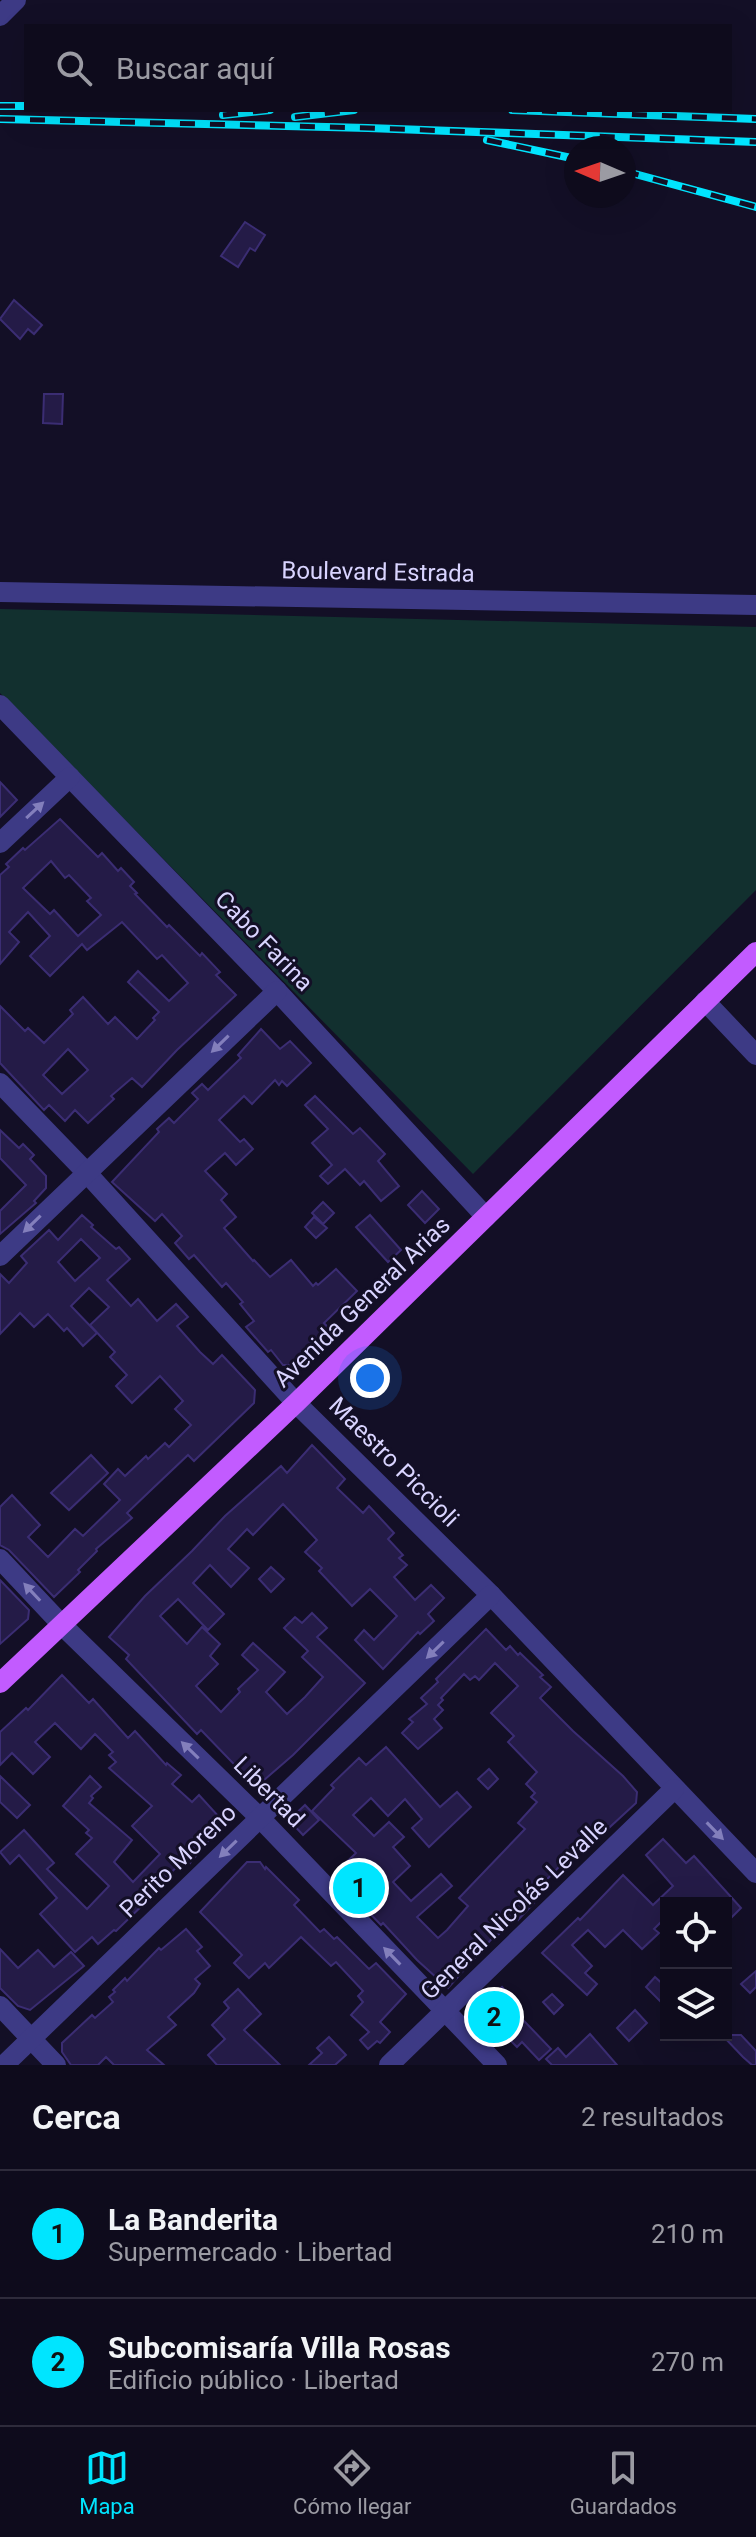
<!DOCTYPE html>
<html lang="es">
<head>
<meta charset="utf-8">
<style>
  body { margin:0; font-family:Roboto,sans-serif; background:#171425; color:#f1f3f6 }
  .controls { position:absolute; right:24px; bottom:24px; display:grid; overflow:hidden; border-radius:0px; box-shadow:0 8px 32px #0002 }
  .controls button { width:72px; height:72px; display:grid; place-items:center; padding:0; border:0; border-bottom:2px solid #2e2b3b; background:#0e0b1c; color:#f1f3f6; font:40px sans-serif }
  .compass { position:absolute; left:564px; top:136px; width:72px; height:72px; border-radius:50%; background:#0e0b1c; box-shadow:0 8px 32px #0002; rotate:272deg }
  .you { position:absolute; left:370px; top:1378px; width:28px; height:28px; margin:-20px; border:6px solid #fff; border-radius:50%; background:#1a73e8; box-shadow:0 0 0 12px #1a73e833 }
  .badge { display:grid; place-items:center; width:52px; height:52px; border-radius:50%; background:#00e5ff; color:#111; font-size:26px; font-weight:700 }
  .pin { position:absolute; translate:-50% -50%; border:4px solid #fff; box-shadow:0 2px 8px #0006 }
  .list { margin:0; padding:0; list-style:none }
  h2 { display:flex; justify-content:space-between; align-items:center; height:104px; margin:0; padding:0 32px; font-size:34px }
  h2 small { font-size:26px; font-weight:400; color:#9b9ba3 }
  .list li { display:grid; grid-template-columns:52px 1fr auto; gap:24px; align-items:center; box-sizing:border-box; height:128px; padding:0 32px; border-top:2px solid #2e2b3b }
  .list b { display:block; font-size:30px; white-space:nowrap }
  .list p { margin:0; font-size:26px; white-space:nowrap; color:#9b9ba3 }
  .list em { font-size:26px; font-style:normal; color:#9b9ba3 }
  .icon { flex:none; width:44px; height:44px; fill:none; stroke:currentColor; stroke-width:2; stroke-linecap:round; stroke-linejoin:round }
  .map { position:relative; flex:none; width:756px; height:2065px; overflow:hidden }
  .search { position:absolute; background:#0e0b1c; box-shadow:0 8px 32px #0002; left:24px; right:24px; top:24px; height:88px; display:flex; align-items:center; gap:20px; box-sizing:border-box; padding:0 28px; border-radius:0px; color:#9b9ba3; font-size:30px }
  .sheet { height:360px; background:#0e0b1c }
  nav { display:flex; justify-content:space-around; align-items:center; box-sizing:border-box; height:112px; border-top:2px solid #2e2b3b; background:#0e0b1c; font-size:22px; color:#9b9ba3 }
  nav a { display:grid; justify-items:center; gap:4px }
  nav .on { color:#00e5ff }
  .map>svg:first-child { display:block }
  .green { fill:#12302f }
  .building { fill:#241b47; stroke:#3b2d73; stroke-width:2; fill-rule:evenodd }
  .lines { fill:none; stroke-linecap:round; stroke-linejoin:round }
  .minor { stroke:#3d3a85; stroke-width:20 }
  .major { stroke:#c25bff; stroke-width:20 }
  .rail-casing { stroke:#00e5ff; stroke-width:8 }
  .rail { stroke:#130f26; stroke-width:5; stroke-dasharray:15; stroke-linecap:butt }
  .oneway { fill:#837fbc }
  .labels { text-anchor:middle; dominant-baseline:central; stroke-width:6; stroke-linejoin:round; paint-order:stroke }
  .street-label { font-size:24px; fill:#d9d4ff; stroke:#130f26 }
</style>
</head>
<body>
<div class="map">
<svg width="756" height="2065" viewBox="0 0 756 2065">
  <rect width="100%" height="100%" fill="#130f26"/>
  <!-- green -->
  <path class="green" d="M0 609 756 627V890L473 1174 0 693Z"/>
  <!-- building -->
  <g class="building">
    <path d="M245 222 265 235 255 251 250 248 238 267 221 256Z"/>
    <path d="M14 300 42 325 34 334 28 329 20 339 0 319Z"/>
    <path d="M44 394H63L62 424 43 423Z"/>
    <path d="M0 782 17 800 0 817Z"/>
    <path d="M60 819 98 857 102 853 118 871 121 868 134 882 130 886 137 893 135 894 167 927 169 925 200 956 202 953 220 972 216 975 236 995 177 1050 142 1087 132 1078 111 1096 114 1099 88 1123 75 1110 65 1121 49 1105 44 1110 0 1063V1006L25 1031 28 1028 44 1043 73 1014 70 1010 83 997 108 1024 115 1017 137 1039 155 1020 153 1018 159 1012 128 982 138 971 169 1001 188 983 162 955 157 959 122 922 87 950 82 944 50 976 30 956 50 936 28 912 9 932 19 942 0 964V875L9 867 6 864 23 848 25 850ZM51 861 65 878 69 875 91 898 87 901 101 915 78 936 54 910 50 914 23 888ZM68 1049 88 1070 62 1094 43 1075Z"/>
    <path d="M261 1029 280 1049 290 1041 311 1063 287 1086 282 1081 279 1085 275 1080 252 1104 244 1096 219 1120 240 1142 244 1139 253 1149 236 1165 225 1153 205 1171 227 1194 221 1200 236 1217 224 1228 253 1261 254 1260 270 1277 291 1260 313 1286 316 1283 318 1285 336 1269 357 1291 324 1323 331 1331 296 1365H283L271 1350 268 1352 246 1327 254 1321 240 1304 243 1302 226 1283 222 1287 194 1255 189 1259 175 1243 182 1236 162 1214 155 1221 112 1182 159 1132 157 1129 169 1118 174 1123 198 1099 192 1093 202 1084 208 1090 241 1058 238 1055Z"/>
    <path d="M315 1096 353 1134 360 1128 385 1154 378 1161 399 1186 381 1201 364 1181 360 1185 345 1169 328 1184 320 1176 332 1165 312 1143 328 1129 305 1105Z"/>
    <path d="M0 1130 19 1148 23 1144 34 1155 30 1159 46 1176V1188L34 1201 36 1203 0 1234V1211L26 1185 0 1158Z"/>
    <path d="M422 1191 439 1209 425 1223 408 1205Z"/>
    <path d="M323 1202 334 1213 323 1224 312 1213Z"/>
    <path d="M82 1215 93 1225 91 1227 116 1249 119 1247 130 1259 107 1280 131 1306 138 1299 157 1321 176 1304 188 1317 177 1326 200 1352 213 1364 222 1355 255 1390 254 1403 194 1461 188 1455 150 1491 127 1513 132 1518 96 1549 97 1551 78 1570 80 1572 54 1597 9 1550 0 1545V1507L12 1495 40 1525 28 1537 48 1557 75 1529 83 1536 120 1500 104 1484 118 1469 125 1476 146 1456 148 1459 165 1443 169 1447 191 1425 175 1409 183 1401 160 1376 132 1403 116 1386 127 1375 110 1357 115 1352 90 1325 109 1307 89 1288 71 1306 97 1333 83 1346 67 1328 64 1331 48 1314 34 1327 20 1313 0 1334V1274L9 1283 27 1263 21 1256 49 1230 58 1240ZM81 1239 100 1258 75 1281 58 1262Z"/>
    <path d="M370 1215 401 1250 388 1262 356 1227Z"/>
    <path d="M314 1217 327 1228 316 1238 305 1227Z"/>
    <path d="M312 1445 345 1479 337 1488 363 1513 369 1506 394 1533 388 1539 403 1555 399 1558 407 1565 394 1577 415 1600 431 1585 444 1598 428 1614 434 1621 420 1634 418 1632 383 1669 355 1640 364 1630 374 1640 397 1616 370 1589 352 1606 319 1571 322 1568 305 1552 317 1540 283 1504 253 1535 247 1529 228 1549 249 1568 231 1587 210 1565 193 1583 224 1614 208 1630 178 1599 160 1616 187 1644 202 1627 220 1644 210 1656 218 1664 196 1686 221 1712 240 1692 238 1689 258 1670 242 1655 253 1643 285 1672 266 1692 287 1714 305 1697 323 1677 302 1657 308 1651 284 1628 295 1617 302 1623 312 1613 327 1628 317 1637 365 1683 293 1755 256 1787 201 1730 197 1734 126 1659 129 1655 109 1637 145 1596 192 1551 225 1516 281 1466 287 1473Z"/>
    <path d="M91 1455 108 1473 69 1510 51 1493Z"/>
    <path d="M271 1567 284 1579 271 1592 259 1579Z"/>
    <path d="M0 1580 29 1610 28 1619 0 1644Z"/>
    <path d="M486 1629 506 1650 510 1646 518 1655 520 1653 543 1675 540 1677 551 1687 540 1698 573 1731 623 1776 637 1792 636 1803 586 1849 581 1844 529 1898 534 1903 518 1920 515 1917 498 1935 496 1934 448 1988 417 1960 383 1923 381 1925 333 1875 356 1853 312 1811 334 1788 331 1785 359 1758 366 1765 386 1747 440 1807 457 1792 471 1807 429 1847 412 1828 422 1819 405 1799 388 1816 371 1798 353 1815 374 1836 389 1822 404 1837 393 1847 410 1866 393 1882 411 1901 441 1874 452 1886 417 1917 438 1938 447 1930 468 1906 459 1898 525 1829 518 1823 537 1802 531 1797 535 1793 526 1784 537 1772 508 1742 514 1736 491 1713 518 1686 495 1663 479 1680 475 1676 470 1680 464 1674 441 1698 443 1700 438 1705 443 1710 434 1719 442 1728 418 1749 402 1733 413 1722 409 1719 427 1704 421 1698 438 1682 436 1679Z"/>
    <path d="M62 1675 89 1703 93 1699 128 1738 135 1731 166 1765 167 1763 181 1775 172 1784 192 1802 199 1795 220 1818 214 1825 218 1829 190 1863 185 1859 153 1890 155 1893 116 1931 114 1930 98 1944 92 1937 75 1952 40 1914 57 1898 19 1855 10 1864 0 1852 24 1830 54 1863 47 1869 87 1909 109 1886 76 1854 92 1838 86 1833 89 1830 63 1806 90 1776 101 1787 91 1796 93 1798 89 1803 132 1840 114 1862 133 1882 160 1854 132 1826 152 1806 109 1768 116 1762 109 1755 113 1752 95 1734 81 1749 55 1723 35 1742 50 1757 33 1774 12 1753 0 1765V1732L26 1708 28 1710Z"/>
    <path d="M489 1769 498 1779 488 1789 478 1779Z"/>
    <path d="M0 1776 30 1805 17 1818 0 1802Z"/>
    <path d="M305 1805 319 1820 303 1835 289 1820Z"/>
    <path d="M663 1839 686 1863 694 1856 741 1908 726 1923V1903H666V1917L654 1929 659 1933 642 1949 623 1930 605 1947 588 1930 572 1945 592 1966 585 1973 597 1984 587 1995 542 1953 578 1918 580 1920 623 1875 653 1905 673 1886 646 1855Z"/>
    <path d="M247 1862H260L265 1869 266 1867 299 1900 294 1905 320 1932 324 1929 334 1939 337 1937 369 1969 376 1963 406 1994 380 2022 390 2032 380 2043 377 2041 368 2049 360 2040 369 2032 351 2015 363 2002 358 1996 363 1991 336 1962 331 1966 301 1937 269 1968 265 1963 249 1978 234 1963 242 1955 200 1912Z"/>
    <path d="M186 1929 202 1947 197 1951 210 1966 195 1979 200 1984 194 1993 168 2017 176 2025 147 2050 164 2065H114L106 2057 98 2065H71L62 2052V2043L92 2015 95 2018 113 2002 109 1997 115 1992 113 1990 125 1978 127 1981 159 1948 161 1950Z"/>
    <path d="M0 1949 18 1968 38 1950 54 1967 71 1952 84 1966 30 2010 18 2006 0 1988Z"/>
    <path d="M756 1971V1987L750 1993 741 1984Z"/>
    <path d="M655 1977 666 1987V2007L646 1987Z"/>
    <path d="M502 1987 510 1996 505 2001 551 2049 539 2060 522 2042 517 2047 497 2027 494 2030 483 2018 486 2016 479 2009Z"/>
    <path d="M238 1989 261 2014 244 2030 280 2065H217L208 2055 225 2039 212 2025 229 2008 224 2002Z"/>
    <path d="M552 1994 563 2005 554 2014 543 2002Z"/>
    <path d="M635 2010 647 2023 629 2041 617 2028Z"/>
    <path d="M590 2034 617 2065H552L546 2059 558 2048 566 2057Z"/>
    <path d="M722 2035H741L756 2051V2065H752L743 2057Z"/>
    <path d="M329 2037 346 2055 335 2065H309L322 2053 317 2048Z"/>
  </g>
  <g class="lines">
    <!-- minor -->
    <g class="minor">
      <path d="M0 16 16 0"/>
      <path d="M0 592 756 605"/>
      <path d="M0 705 277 991 486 1217"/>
      <path d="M0 843 70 777"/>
      <path d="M705 1001 756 1055"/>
      <path d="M0 1083 86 1172 296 1403 491 1595 756 1873"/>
      <path d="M0 1256 277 991"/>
      <path d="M0 1559 63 1626 260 1818 497 2065"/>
      <path d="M0 2006 56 2065"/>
      <path d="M4 2065 491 1595"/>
      <path d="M389 2065 674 1789"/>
    </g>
    <!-- major -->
    <path class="major" d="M0 1683 296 1403 756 952"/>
    <!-- rail casing -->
    <g class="rail-casing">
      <g id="rail">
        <path d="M0 106H26"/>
        <path d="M512 110 756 119"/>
        <path d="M223 115 270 110"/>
        <path d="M295 117 354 110"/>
        <path d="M0 119 368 128 756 142"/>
        <path d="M487 140 576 159"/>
        <path d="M624 171 756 207"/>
      </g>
    </g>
    <!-- rail -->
    <use href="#rail" class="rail"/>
  </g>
  <!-- one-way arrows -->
  <defs><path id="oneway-solid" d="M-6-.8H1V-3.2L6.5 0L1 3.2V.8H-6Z" transform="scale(2)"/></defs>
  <g class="oneway">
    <use href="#oneway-solid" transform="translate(35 810) rotate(-43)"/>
    <use href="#oneway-solid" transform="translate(220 1044) rotate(136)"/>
    <use href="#oneway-solid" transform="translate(32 1224) rotate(136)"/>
    <use href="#oneway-solid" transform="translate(32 1592) rotate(-133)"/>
    <use href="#oneway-solid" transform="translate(435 1650) rotate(136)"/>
    <use href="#oneway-solid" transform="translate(190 1750) rotate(-136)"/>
    <use href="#oneway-solid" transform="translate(715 1831) rotate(46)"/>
    <use href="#oneway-solid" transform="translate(228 1849) rotate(136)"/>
    <use href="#oneway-solid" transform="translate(392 1956) rotate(-134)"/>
  </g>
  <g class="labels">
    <!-- street labels -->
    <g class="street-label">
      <text transform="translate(378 572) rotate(1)">Boulevard Estrada</text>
      <text transform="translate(264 941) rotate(46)">Cabo Farina</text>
      <text transform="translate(362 1302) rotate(-44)">Avenida General Arias</text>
      <text transform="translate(394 1462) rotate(45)">Maestro Piccioli</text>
      <text transform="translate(269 1792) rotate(45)">Libertad</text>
      <text transform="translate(178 1861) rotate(-44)">Perito Moreno</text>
      <text transform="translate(514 1909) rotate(-44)">General Nicolás Levalle</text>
    </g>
  </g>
</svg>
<div class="controls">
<button><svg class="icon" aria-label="locate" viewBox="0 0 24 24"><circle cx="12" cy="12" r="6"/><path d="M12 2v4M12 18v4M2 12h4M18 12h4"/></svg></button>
<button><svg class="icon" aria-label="layers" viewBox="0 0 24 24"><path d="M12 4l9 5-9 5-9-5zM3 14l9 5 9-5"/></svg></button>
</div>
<svg class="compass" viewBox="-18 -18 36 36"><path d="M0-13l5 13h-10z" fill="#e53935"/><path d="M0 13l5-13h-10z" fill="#9b9ba3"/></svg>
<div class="you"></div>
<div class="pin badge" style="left:359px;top:1888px">1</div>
<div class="pin badge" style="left:494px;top:2017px">2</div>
<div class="search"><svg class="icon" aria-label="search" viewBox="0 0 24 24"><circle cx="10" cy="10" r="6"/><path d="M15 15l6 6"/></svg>Buscar aquí</div>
</div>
<section class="sheet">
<h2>Cerca<small>2 resultados</small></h2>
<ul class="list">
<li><span class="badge">1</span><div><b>La Banderita</b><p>Supermercado · Libertad</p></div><em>210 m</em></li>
<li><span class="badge">2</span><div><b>Subcomisaría Villa Rosas</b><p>Edificio público · Libertad</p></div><em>270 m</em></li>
</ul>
</section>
<nav>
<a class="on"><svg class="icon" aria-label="map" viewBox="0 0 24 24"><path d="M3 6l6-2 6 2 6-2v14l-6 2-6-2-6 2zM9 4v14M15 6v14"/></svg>Mapa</a>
<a><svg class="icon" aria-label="directions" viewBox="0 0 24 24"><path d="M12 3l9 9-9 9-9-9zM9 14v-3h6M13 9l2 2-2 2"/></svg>Cómo llegar</a>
<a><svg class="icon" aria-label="saved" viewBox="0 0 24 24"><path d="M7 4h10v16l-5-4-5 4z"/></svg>Guardados</a>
</nav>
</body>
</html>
